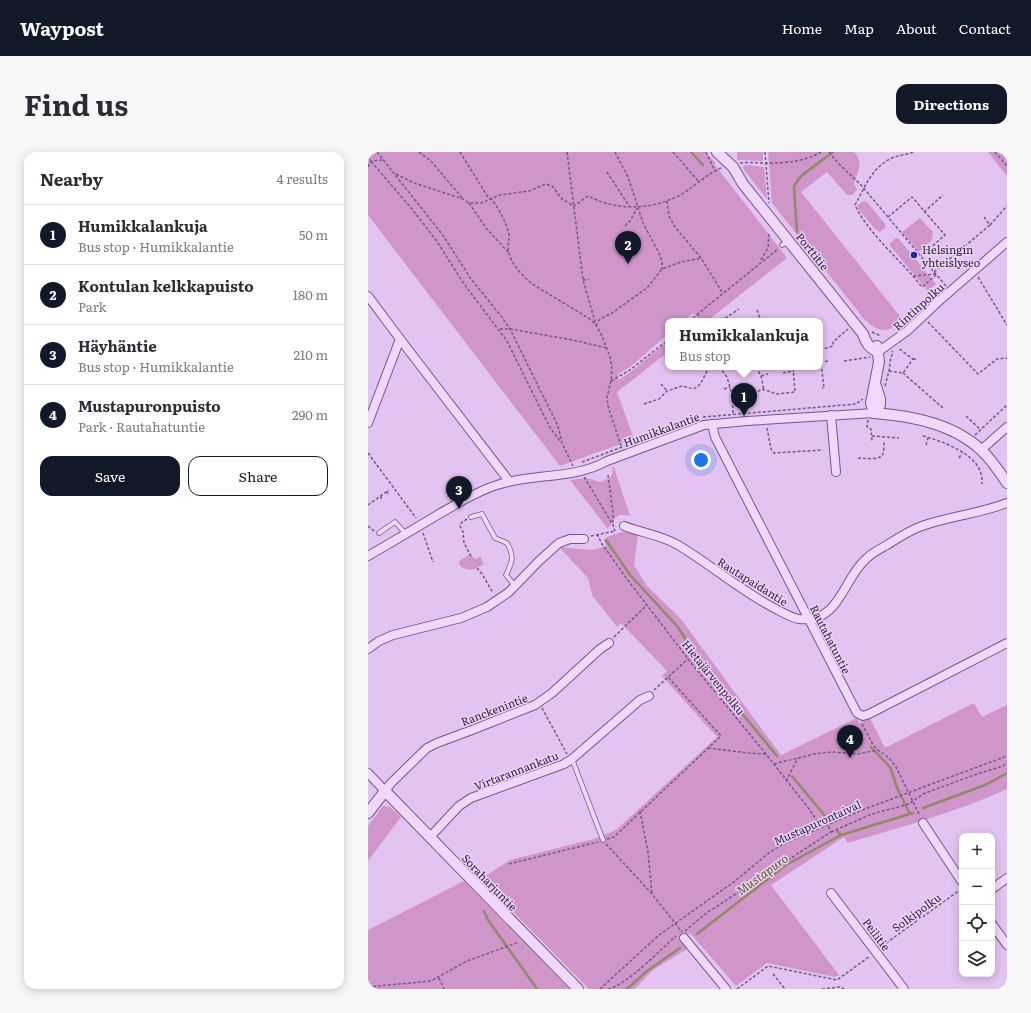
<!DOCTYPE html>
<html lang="en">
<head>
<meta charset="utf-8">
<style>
  body { margin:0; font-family:Literata,serif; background:#f7f7f7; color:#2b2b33 }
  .controls { position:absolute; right:12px; bottom:12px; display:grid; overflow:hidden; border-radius:8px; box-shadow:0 2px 10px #0003 }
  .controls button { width:36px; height:36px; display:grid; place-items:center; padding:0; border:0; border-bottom:1px solid #e1e1e2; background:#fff; color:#2b2b33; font:20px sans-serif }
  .you { position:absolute; left:333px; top:308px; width:14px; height:14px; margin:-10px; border:3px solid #fff; border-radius:50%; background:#1a73e8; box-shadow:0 0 0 6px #1a73e833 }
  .badge { display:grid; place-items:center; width:26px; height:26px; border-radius:50%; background:#111827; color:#fff; font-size:13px; font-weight:700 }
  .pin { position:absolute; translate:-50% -33px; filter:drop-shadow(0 1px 2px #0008) }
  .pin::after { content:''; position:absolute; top:21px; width:14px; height:12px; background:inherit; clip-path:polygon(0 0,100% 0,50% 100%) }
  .popup { position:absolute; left:297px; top:166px; width:158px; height:52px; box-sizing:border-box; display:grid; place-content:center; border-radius:8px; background:#fff; filter:drop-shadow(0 1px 3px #0005); font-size:13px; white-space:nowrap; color:#7c7c81 }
  .popup b { font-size:15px; color:#2b2b33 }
  .popup::after { content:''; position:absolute; left:50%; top:100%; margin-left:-8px; border:8px solid transparent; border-top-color:#fff }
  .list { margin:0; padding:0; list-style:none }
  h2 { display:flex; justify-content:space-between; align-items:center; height:52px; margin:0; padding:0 16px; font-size:17px }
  h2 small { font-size:13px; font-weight:400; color:#7c7c81 }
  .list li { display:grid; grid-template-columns:26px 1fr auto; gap:12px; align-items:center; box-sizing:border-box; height:60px; padding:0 16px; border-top:1px solid #e1e1e2 }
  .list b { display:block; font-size:15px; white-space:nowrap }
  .list p { margin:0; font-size:13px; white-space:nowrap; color:#7c7c81 }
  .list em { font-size:13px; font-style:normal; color:#7c7c81 }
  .actions { display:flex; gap:8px; padding:12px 16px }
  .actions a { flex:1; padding:9px 0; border:1px solid #111827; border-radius:12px; text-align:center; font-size:14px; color:#111827 }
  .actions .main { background:#111827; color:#fff }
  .icon { flex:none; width:22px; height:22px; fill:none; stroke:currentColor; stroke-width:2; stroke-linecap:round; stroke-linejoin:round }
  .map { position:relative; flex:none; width:639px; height:837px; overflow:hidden; border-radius:12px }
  header { display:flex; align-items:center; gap:24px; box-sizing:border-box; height:56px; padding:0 20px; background:#111827; color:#fff }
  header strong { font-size:19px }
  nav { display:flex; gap:22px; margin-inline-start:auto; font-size:14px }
  .intro { display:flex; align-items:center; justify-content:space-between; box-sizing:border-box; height:96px; padding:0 24px }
  h1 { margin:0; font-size:28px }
  .button { padding:10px 18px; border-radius:12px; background:#111827; color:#fff; font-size:14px; font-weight:700 }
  main { display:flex; gap:24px; padding:0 24px }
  aside { flex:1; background:#fff; border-radius:12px; box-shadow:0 2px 10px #0003 }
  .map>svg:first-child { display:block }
  .green { fill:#d096ca }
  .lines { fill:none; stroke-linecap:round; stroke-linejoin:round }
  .stream { stroke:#93886b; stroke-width:2.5 }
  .service-casing { stroke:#73588d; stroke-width:5.5 }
  .minor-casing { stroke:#73588d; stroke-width:10 }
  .tertiary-casing { stroke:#73588d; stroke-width:12 }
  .path { stroke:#73588d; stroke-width:1.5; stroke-dasharray:3 2; stroke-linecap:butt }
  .service { stroke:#f0d7fb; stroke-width:4 }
  .minor { stroke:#f0d7fb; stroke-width:8 }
  .tertiary { stroke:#f0d7fb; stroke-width:10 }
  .poi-dot { fill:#2426a0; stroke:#edd3f8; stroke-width:1.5 }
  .labels { text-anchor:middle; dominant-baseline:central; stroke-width:3; stroke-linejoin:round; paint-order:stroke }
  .poi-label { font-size:11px; fill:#2c1d3c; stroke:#edd3f8; text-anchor:start }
  .street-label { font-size:11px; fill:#2c1d3c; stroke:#edd3f8 }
  .water-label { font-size:12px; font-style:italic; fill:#5d592b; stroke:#edd3f8 }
</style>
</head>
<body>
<header>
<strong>Waypost</strong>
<nav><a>Home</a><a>Map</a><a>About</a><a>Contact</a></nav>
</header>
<div class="intro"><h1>Find us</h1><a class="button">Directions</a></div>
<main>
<aside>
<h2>Nearby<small>4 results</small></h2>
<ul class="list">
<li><span class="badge">1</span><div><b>Humikkalankuja</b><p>Bus stop · Humikkalantie</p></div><em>50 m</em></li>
<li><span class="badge">2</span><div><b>Kontulan kelkkapuisto</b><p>Park</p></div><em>180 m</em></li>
<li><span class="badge">3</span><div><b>Häyhäntie</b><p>Bus stop · Humikkalantie</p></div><em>210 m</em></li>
<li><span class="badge">4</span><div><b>Mustapuronpuisto</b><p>Park · Rautahatuntie</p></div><em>290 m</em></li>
</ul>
<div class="actions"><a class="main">Save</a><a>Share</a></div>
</aside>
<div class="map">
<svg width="639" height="837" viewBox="0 0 639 837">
  <rect width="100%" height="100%" fill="#e3c3f1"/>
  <!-- green -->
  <g class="green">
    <path d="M0 0H337L347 10V13L419 106 339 169H325L330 165 325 161 315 169H300V182L262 215 250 222V228L264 219 300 189V200L249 240 266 287 192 314 0 63Z"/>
    <path d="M369 0H395V8L394 9 371 8 369 7Z"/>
    <path d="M400 0H486C496 10 490 19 486 31L489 38 484 43H479L459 20 433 40 535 168C519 182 511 181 496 167L404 51Z"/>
    <path d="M620 0H639V24Z"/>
    <path d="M379 13 396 15 399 47 376 18 375 14Z"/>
    <path d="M496 49 499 50 517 72V76L512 80 507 77 490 57V53Z"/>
    <path d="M552 66 565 80 564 88 551 100 534 80Z"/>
    <path d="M528 86 531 87 568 132 560 139 522 94V91Z"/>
    <path d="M245 313 262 364C248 361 247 365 240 377L202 328 219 326 232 330 242 326 244 323Z"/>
    <path d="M253 380 270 382 266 413 279 434 312 466 413 603 489 566 491 571 502 566 517 596 606 551 614 565 639 553V637C589 660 533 675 480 691L476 685 403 733 471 823 467 825 399 811 368 834 322 781 313 788 319 797 285 818 267 837H221L113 727 142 708 229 686 248 678 349 585 294 524 299 519 253 471 249 475 224 443 220 426 191 395 224 398 238 394 236 389 239 385Z"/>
    <path d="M101 403 108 407 112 405 116 412C105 418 103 420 92 414L91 409Z"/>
    <path d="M15 654 22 655 33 665 0 709V674Z"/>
    <path d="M96 729 201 837H0V778Z"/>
  </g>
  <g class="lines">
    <!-- stream -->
    <g class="stream">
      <path d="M323 0 335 13"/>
      <path d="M429 80 426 34 433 24 465 0"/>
      <path d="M238 388 262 423 309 474 335 514 409 604"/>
      <path d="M503 595 522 615 530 638 542 662"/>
      <path d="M424 624 462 670"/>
      <path d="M555 656 617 633 639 621"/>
      <path d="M469 679 473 683"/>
      <path d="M116 759 120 768 169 837"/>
      <path d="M329 782 418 713 473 683 545 661"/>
      <path d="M259 837 279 819 312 796"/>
    </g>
    <!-- service casing -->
    <g class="service-casing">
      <g id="service">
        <path d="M414 93 421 89"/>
        <path d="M103 365 114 362 127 386 139 391C147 405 144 410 138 423L147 434"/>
        <path d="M11 381 27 370 38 382"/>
        <path d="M204 607 235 688"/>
      </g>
    </g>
    <!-- minor casing -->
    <g class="minor-casing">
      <g id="minor">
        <path d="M0 144 32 187 141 329"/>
        <path d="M510 200 539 179 571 149 639 90"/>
        <path d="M463 263 468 320"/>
        <path d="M0 271 32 187"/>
        <path d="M344 272 347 285 489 561 495 564 501 562 639 491"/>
        <path d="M613 298 639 275"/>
        <path d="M256 374C274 381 293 383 310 393 343 413 372 438 406 456 414 460 423 466 431 467 472 471 474 429 497 408 503 401 512 397 519 393 530 386 542 378 554 374 582 364 611 362 639 351"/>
        <path d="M0 404C24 390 48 376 71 362 89 352 109 339 129 333 164 321 205 328 239 309L336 273 379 269 506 261"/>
        <path d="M0 497 11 489 25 483 93 466 119 455 141 440 171 409 191 391 202 387H216"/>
        <path d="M0 621 17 639 23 631 59 596 69 591 104 578 167 553 184 541 232 497 241 491"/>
        <path d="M555 671 594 730"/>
        <path d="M62 685 91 654 103 646 196 612 204 607 272 548 281 544"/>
        <path d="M624 737 639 726"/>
        <path d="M463 741 536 837"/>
        <path d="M624 772 639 793"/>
        <path d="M316 786 358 837"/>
      </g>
    </g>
    <!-- tertiary casing -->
    <g class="tertiary-casing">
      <g id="tertiary">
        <path d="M349 0 365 15 375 32 495 182C498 191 501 196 510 200"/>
        <path d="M506 261C547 264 591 273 619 304 626 312 633 322 639 331"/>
        <path d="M506 261 503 251 511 210 509 194"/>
        <path d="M506 261 512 253V247L508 234"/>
        <path d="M0 661 17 639 210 837"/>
      </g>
    </g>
    <!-- path -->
    <g class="path">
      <path d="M9 0 74 82 103 127 133 164 142 177 190 274 194 291 205 314"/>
      <path d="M51 0 63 9 95 47"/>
      <path d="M92 0 120 45C128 49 140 74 141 83 141 89 139 96 141 102 145 114 156 126 166 133L222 167 228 173 232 167 244 161 279 136 294 117 313 110 333 106"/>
      <path d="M199 0 215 128 228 173 234 184 242 205 244 215 243 229 239 245 240 254 253 294"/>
      <path d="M247 0 260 25 275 71 291 101 294 109V117"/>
      <path d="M305 0 331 30"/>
      <path d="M338 0 347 19"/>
      <path d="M397 0 401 51"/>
      <path d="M461 0 470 11 493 33 578 134"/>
      <path d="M545 0C538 3 531 3 524 6 504 15 497 35 487 53 497 76 527 104 545 124L568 122"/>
      <path d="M627 0 639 14"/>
      <path d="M0 6 44 57 68 88 96 132 139 189 174 260 183 277 193 290"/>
      <path d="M372 11C380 10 389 11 398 11 417 11 436 10 453 0"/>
      <path d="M0 15 3 9 15 8"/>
      <path d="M239 20 261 54"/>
      <path d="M28 22 46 31 95 47 101 51H113L132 43 161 39 178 32 184 34 194 47 206 54 220 44C250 60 289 58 317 40 329 32 341 21 353 16"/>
      <path d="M299 49 301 64 307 75 333 106 354 140"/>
      <path d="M101 51 118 76 140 100"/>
      <path d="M556 60 575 43"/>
      <path d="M520 65 544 45 577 83 553 104"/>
      <path d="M616 65 622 73 639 54"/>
      <path d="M257 74 262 69 269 56"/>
      <path d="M393 108 400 96 401 80"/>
      <path d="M566 120 622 73"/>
      <path d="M545 124 554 135 568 123"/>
      <path d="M610 125 639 173"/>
      <path d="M215 128 221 127"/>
      <path d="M389 158 393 169"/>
      <path d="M321 169 410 97"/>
      <path d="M328 169 330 162"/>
      <path d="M353 169 371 157"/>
      <path d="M560 170 610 222 629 207 639 206"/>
      <path d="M132 177H142L205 188 239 196"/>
      <path d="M504 180 513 184"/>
      <path d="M452 198 465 194V190L480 177"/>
      <path d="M452 202 456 236H454"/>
      <path d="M545 207H550"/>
      <path d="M476 209 502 205"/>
      <path d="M452 210 461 209"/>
      <path d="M351 215 359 225 364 242"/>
      <path d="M388 215 393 224 396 238"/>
      <path d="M521 219 535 221 545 207 530 196"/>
      <path d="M415 221 426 219"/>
      <path d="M535 221 575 256"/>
      <path d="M393 224 400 222"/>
      <path d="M243 229 262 218 300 188"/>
      <path d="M293 232 299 239"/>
      <path d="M517 234 521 219 523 205 525 201 524 199"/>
      <path d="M356 237 362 235"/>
      <path d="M276 252 291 247 299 239 314 234 325 237 329 235 333 231 341 215"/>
      <path d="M365 261 364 242 389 240 394 237 409 242 427 240 425 215"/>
      <path d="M598 264 612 277"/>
      <path d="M335 265 488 252 495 247"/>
      <path d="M500 268 499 275 503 277 504 289"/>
      <path d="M399 276 403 297 406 301 455 298"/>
      <path d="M607 283 639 253"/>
      <path d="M504 284 531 286"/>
      <path d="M555 284C573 289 605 300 612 319 614 323 614 328 614 332"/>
      <path d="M558 293 560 286"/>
      <path d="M0 301 48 366"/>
      <path d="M490 306C496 306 512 309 515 302 516 299 516 293 516 289"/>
      <path d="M591 306 594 301"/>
      <path d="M214 310 332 266"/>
      <path d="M240 323 245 361V373"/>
      <path d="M216 325 245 373 247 379"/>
      <path d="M19 339 20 344"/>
      <path d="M13 344 14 349"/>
      <path d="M0 353 21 338"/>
      <path d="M99 367 94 370 92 374 95 380 96 391 104 406"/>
      <path d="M0 374 6 379"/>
      <path d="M55 381 65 410"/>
      <path d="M229 382 234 392 259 427 324 512 398 602 441 657 454 676"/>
      <path d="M223 384 247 379"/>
      <path d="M109 416 114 422 125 441"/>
      <path d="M246 485 279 453"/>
      <path d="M286 538 320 507"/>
      <path d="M174 556 199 602"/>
      <path d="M494 572 505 593 510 598 521 606 528 615 552 664"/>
      <path d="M340 596 380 601 398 602"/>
      <path d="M406 612 446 602 463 600 490 602 510 598"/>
      <path d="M418 629 430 606"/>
      <path d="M272 659 280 700 284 742"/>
      <path d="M463 680 504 662 541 652 555 642 606 623 635 614 639 611"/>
      <path d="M239 687 246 685 353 584 300 525"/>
      <path d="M238 692 284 742 314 780"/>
      <path d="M141 712 230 690"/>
      <path d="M317 779 337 762 463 680 460 673"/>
      <path d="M514 794 592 738"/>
      <path d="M405 822 417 837"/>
      <path d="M71 826 76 837"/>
      <path d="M0 835 63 829 99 809 151 790"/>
      <path d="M232 837 291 783 367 729 402 700 415 692 494 658 639 604"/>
      <path d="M240 837C259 833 293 797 308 784"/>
      <path d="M369 837 400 814 469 828 502 804"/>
      <path d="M454 837 472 835 476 837"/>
    </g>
    <!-- service -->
    <use href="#service" class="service"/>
    <!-- minor -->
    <use href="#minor" class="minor"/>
    <!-- tertiary -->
    <use href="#tertiary" class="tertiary"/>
  </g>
  <!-- markers -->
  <circle class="poi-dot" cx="546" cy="103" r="4"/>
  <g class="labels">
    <!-- poi labels -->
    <g class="poi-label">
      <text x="554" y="97">Helsingin<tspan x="554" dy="13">yhteislyseo</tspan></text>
    </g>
    <!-- street labels -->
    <g class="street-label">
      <text transform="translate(445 99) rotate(51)">Porttitie</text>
      <text transform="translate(550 154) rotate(-42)">Rintinpolku</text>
      <text transform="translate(293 277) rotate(-20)">Humikkalantie</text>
      <text transform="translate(385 429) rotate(32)">Rautapaidantie</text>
      <text transform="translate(463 487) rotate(63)">Rautahatuntie</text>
      <text transform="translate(346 525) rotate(51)">Hietajärvenpolku</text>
      <text transform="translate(126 557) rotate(-21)">Ranckenintie</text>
      <text transform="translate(148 618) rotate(-21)">Virtarannankatu</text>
      <text transform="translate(449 670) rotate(-24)">Mustapurontaival</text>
      <text transform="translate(122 730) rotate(46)">Soraharjuntie</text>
      <text transform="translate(548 760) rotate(-36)">Solkipolku</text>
      <text transform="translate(509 782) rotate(53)">Peilitie</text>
    </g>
    <!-- water labels -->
    <g class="water-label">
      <text transform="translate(394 722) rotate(-36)">Mustapuro</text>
    </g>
  </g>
</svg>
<div class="controls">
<button>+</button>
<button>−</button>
<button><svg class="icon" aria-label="locate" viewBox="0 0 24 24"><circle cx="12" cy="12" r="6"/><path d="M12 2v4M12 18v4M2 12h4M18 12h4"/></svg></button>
<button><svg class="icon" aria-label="layers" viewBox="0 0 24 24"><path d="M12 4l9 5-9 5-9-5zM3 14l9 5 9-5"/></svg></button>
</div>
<div class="you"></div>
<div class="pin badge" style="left:376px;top:264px">1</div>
<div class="popup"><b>Humikkalankuja</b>Bus stop</div>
<div class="pin badge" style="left:260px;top:112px">2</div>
<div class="pin badge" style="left:91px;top:357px">3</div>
<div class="pin badge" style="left:482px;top:606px">4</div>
</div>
</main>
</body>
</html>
